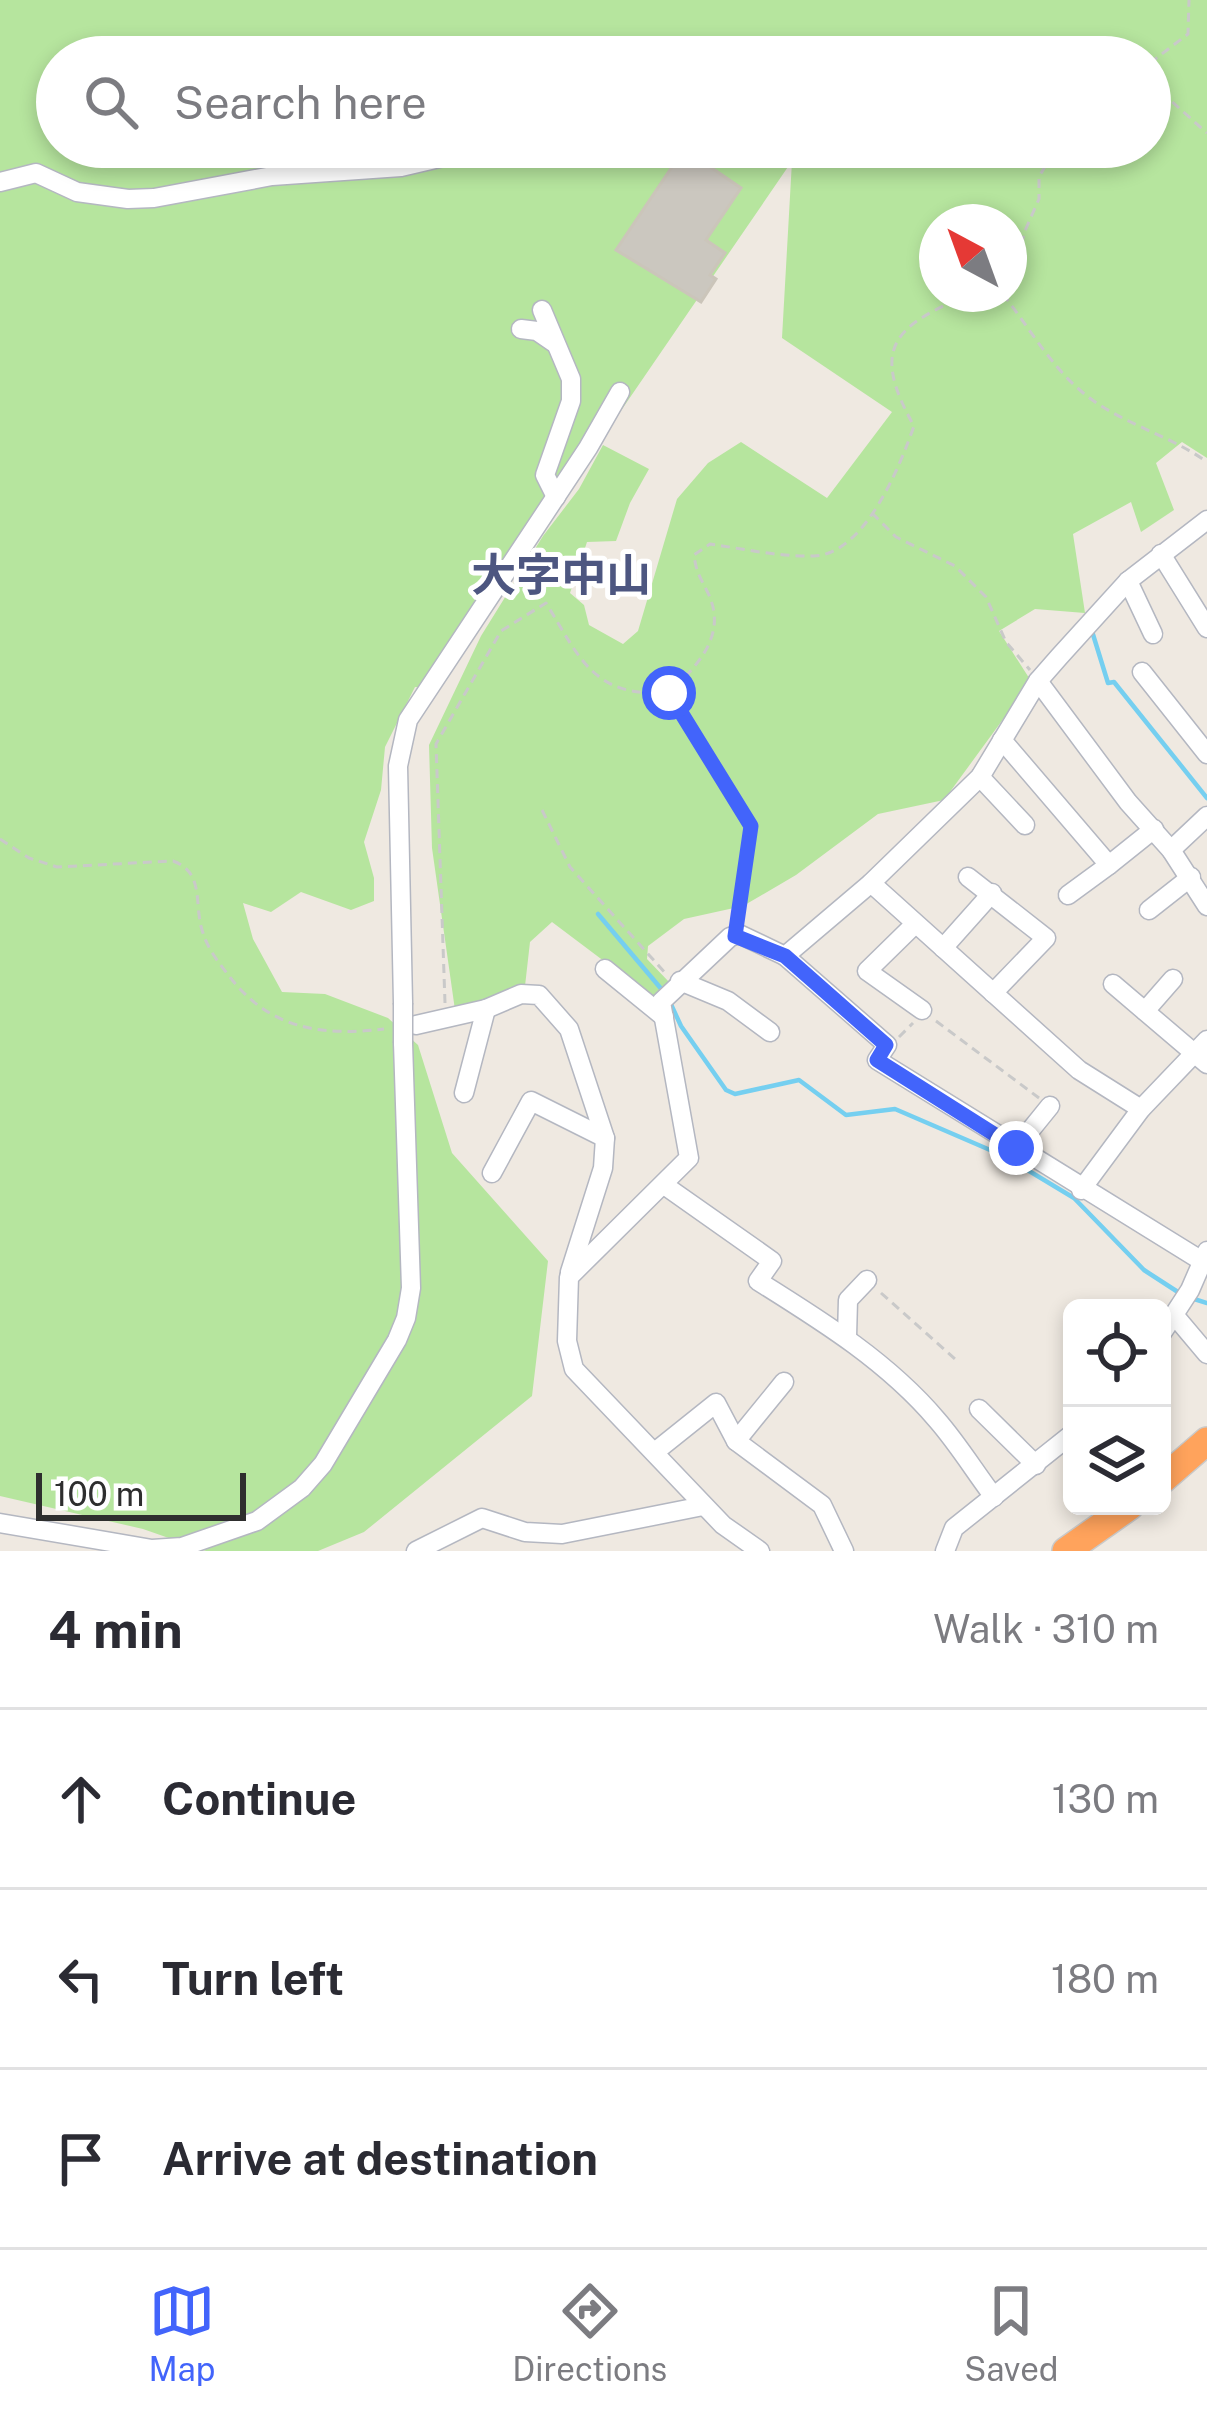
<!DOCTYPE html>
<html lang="en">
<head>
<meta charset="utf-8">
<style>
  body { margin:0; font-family:"Public Sans","Noto Sans JP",sans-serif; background:#f7f7f7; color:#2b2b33 }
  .controls { position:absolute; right:36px; bottom:36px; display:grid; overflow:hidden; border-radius:18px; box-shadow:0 6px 18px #0003 }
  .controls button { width:108px; height:108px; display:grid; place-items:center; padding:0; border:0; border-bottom:3px solid #e1e1e2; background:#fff; color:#2b2b33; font:60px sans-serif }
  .compass { position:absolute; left:919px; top:204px; width:108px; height:108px; border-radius:50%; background:#fff; box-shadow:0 6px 18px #0003; rotate:319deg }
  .scale { position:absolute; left:36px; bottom:30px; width:210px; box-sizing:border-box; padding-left:12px; border:6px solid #2e2e2e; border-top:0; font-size:33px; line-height:42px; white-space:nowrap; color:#2e2e2e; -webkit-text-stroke:9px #fff; paint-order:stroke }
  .stop { position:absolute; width:36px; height:36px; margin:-27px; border:9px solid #4264fb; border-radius:50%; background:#fff }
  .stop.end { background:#4264fb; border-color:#fff; box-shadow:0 3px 12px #0008 }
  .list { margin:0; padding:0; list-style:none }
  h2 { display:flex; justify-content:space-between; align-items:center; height:156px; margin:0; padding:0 48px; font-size:51px }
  h2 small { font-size:39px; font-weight:400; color:#7c7c81 }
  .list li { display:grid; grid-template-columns:78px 1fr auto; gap:36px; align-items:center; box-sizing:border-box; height:180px; padding:0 48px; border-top:3px solid #e1e1e2 }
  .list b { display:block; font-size:45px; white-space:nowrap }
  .list em { font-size:39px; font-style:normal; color:#7c7c81 }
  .icon { flex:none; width:66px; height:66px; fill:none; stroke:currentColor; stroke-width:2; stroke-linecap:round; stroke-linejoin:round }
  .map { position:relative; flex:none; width:1207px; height:1551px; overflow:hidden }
  .search { position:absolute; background:#fff; box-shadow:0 6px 18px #0003; left:36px; right:36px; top:36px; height:132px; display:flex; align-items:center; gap:30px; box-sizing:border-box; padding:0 42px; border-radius:66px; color:#7c7c81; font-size:45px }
  .sheet { height:696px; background:#fff }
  nav { display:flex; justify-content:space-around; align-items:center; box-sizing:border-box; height:168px; border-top:3px solid #e1e1e2; background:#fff; font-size:33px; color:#7c7c81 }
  nav a { display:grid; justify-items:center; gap:6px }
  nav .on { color:#4264fb }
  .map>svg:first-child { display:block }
  .green { fill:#b6e59e; fill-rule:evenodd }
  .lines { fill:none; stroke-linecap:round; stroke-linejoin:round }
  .stream { stroke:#75cff0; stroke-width:4.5 }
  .building { fill:#cbc7bf; stroke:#cbc5ba; stroke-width:3 }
  .minor-casing { stroke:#b4b7c1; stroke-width:21 }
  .highway-casing { stroke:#c9c9c9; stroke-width:30 }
  .path { stroke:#c9c9c9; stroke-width:3; stroke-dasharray:9 6; stroke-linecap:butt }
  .minor { stroke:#fff; stroke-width:18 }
  .highway { stroke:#ffa35c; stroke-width:27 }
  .minor-bridge-casing { stroke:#b4b7c1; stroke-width:21; stroke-linecap:butt }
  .minor-bridge { stroke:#fff; stroke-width:18 }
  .route { stroke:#4264fb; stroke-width:15 }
  .labels { text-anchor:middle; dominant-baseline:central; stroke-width:10; stroke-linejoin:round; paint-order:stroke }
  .quarter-label { font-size:45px; font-weight:bold; fill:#4d5680; stroke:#fff }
</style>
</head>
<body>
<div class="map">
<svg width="1207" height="1551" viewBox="0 0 1207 1551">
  <rect width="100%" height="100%" fill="#efe9e1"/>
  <!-- green -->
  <path class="green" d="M0 0H1207V458L1182 442 1156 463 1174 510 1141 532 1131 502 1073 534 1085 613 1035 609 999 631 1031 681 944 800 878 814 796 875 743 906 684 919 648 946 647 959 670 983 653 998 552 922 530 942 525 986 462 1012 455 1010 432 848 429 745 481 636 543 536 579 489 603 445 649 469 630 503 616 541 587 542 570 593 584 605 589 625 623 644 638 631 677 499 708 463 741 442 827 498 892 412 782 338 792 161 431 688 415 687 385 747 381 790 364 842 374 878V901L351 910 301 892 271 912 243 903 253 939 282 992 325 994 388 1018 418 1045 452 1153 548 1261 532 1396 364 1532 318 1551H206L143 1529 0 1496ZM57 57H1150V147H57ZM937 222H1009V294H937Z"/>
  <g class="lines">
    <!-- stream -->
    <g class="stream">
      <path d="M1091 628 1108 683 1114 682 1207 798"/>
      <path d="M598 914 663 991"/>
      <path d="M669 1000 681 1026 726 1090 735 1094 799 1080 846 1115 895 1109 1004 1156 1074 1198 1144 1270 1181 1294"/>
      <path d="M1191 1298 1207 1303"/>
    </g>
  </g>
  <!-- building -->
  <path class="building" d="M684 149 741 188 706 240 725 253 710 275 716 279 701 302 616 250Z"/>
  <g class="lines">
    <!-- minor casing -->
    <g class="minor-casing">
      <g id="minor">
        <path d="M0 182 36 173 77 192 128 199 154 198 272 176 401 167 448 156 463 147"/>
        <path d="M542 310 571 379V401L545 475 556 497"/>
        <path d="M521 329 537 331 553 342"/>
        <path d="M1161 554 1207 628"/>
        <path d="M1128 581 1153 634"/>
        <path d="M1142 672 1207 754"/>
        <path d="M1038 681 1128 802 1171 850 1207 906"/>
        <path d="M1002 740 1109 865 1154 829"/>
        <path d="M980 777 1025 825"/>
        <path d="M1171 850 1207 816"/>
        <path d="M968 877 1046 938 993 993"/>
        <path d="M871 883 1079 1070 1141 1109"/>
        <path d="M1068 895 1109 865"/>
        <path d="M1149 910 1191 877"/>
        <path d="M915 924 867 971 922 1010"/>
        <path d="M943 948 992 893"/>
        <path d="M785 956 887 1045 877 1060 1202 1261"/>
        <path d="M605 969 664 1017"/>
        <path d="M680 981 728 1001 770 1032"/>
        <path d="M1113 984 1207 1064"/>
        <path d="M403 1003 398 766 408 720 588 448 620 392"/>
        <path d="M1145 1011 1173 979"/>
        <path d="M416 1025 486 1009 521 994 539 995 569 1029 605 1138 603 1168 570 1272"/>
        <path d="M464 1093 486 1009"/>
        <path d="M1016 1148 1050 1106"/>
        <path d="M492 1173 531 1101 605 1138"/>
        <path d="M664 1185 772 1261 758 1281C822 1321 888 1362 937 1420 958 1444 975 1472 994 1497"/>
        <path d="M1081 1190 1141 1109 1207 1040"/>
        <path d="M1175 1316 1207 1354"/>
        <path d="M1162 1333 1190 1290 1207 1251"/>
        <path d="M847 1337 848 1300 867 1280"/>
        <path d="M979 1409 1036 1465"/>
        <path d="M736 1441 784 1382"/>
        <path d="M656 1451 716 1403 736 1441 822 1505 844 1551"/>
        <path d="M0 1523 152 1549 182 1547 257 1521 302 1488 323 1464 397 1340 406 1318 411 1288 403 1043"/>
        <path d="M416 1551 482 1518 525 1532 562 1534 703 1506"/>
        <path d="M760 1551 723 1525 574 1369 567 1341 569 1277 689 1158 661 1002 730 937 739 934 785 956 871 883 980 777 1038 681 1059 657 1128 581 1207 520"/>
        <path d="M945 1551 954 1528 1072 1434"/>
      </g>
    </g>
    <!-- highway casing -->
    <g class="highway-casing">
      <g id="highway">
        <path d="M1162 1480 1207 1441"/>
        <path d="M1066 1551 1130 1506"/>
      </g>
    </g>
    <!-- path -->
    <g class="path">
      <path d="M1150 63 1188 34 1189 0"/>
      <path d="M1150 82 1207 133"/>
      <path d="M1009 270 1019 261 1024 233 1039 199V177L1056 147"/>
      <path d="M1003 294C1027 325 1051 366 1081 391 1118 423 1168 434 1207 462"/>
      <path d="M872 513 896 537 955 566 986 597 1006 642 1030 670"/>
      <path d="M669 693 751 826 738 916"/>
      <path d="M542 810 570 867 667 975"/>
      <path d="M0 839 29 858 57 867 173 861C206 873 193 906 203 933 208 950 222 967 233 981 273 1030 324 1036 384 1029"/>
      <path d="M445 1003 436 744 501 631 546 603C581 660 593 697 669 693 698 665 729 634 707 591 700 577 696 572 694 555L710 544C744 549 780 557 814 556 865 554 900 466 914 426 869 346 895 326 970 294"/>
      <path d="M936 1021 1039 1098"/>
      <path d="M899 1037 913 1023"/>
      <path d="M881 1293 955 1359"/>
    </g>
    <!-- minor -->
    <use href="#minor" class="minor"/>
    <!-- highway -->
    <use href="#highway" class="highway"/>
    <!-- minor-bridge casing -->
    <g class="minor-bridge-casing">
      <path id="minor-bridge" d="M403 1003V1043"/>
    </g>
    <!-- minor-bridge -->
    <use href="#minor-bridge" class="minor-bridge"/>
  </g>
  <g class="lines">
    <!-- route -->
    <path class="route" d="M669 693 751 826 735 936 785 956 886 1045 877 1060 1016 1148"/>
  </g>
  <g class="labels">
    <!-- quarter labels -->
    <g class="quarter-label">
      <text x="561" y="574">大字中山</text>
    </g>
  </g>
</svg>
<div class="controls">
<button><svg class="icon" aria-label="locate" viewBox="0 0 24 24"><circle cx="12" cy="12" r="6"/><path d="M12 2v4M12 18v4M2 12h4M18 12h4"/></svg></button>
<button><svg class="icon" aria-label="layers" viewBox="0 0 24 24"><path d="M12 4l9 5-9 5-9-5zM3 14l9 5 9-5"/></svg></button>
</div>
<svg class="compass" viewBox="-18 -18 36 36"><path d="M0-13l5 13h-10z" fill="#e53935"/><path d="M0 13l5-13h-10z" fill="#7c7c81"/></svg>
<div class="scale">100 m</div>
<div class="stop" style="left:669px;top:693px"></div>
<div class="stop end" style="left:1016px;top:1148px"></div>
<div class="search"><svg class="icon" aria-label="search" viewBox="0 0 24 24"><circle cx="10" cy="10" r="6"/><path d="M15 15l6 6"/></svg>Search here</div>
</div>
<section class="sheet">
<h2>4 min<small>Walk · 310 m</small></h2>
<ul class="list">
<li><svg class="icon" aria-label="ahead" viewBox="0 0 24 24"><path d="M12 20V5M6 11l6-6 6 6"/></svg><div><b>Continue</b></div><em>130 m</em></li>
<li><svg class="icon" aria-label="left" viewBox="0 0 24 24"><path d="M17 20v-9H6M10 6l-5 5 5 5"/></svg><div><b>Turn left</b></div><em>180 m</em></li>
<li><svg class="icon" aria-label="arrive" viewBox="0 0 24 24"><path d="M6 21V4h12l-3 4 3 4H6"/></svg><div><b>Arrive at destination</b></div></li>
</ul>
</section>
<nav>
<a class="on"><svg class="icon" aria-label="map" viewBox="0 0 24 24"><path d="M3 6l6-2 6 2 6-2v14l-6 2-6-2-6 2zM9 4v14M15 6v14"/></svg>Map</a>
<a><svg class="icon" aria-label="directions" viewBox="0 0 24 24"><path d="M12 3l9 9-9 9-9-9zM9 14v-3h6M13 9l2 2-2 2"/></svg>Directions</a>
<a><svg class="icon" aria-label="saved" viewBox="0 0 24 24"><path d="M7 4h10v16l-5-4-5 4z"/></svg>Saved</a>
</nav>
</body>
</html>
